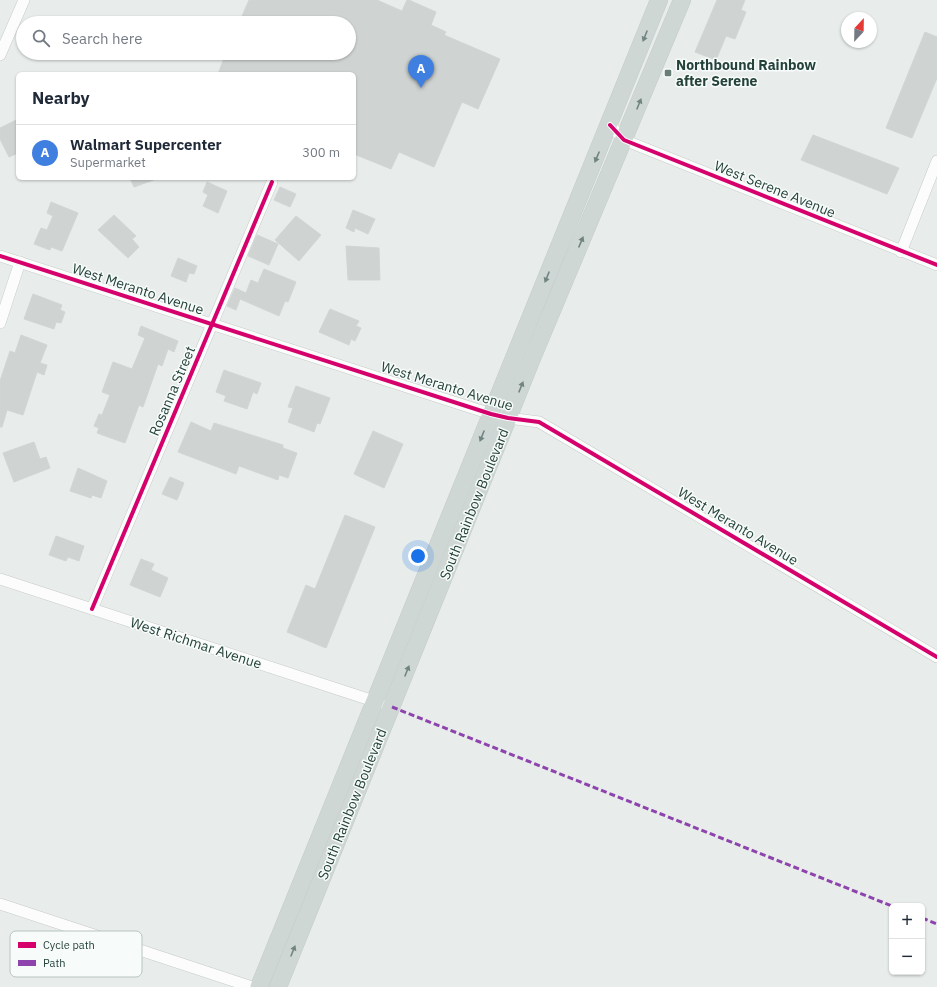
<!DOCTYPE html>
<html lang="en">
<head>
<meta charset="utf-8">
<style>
  body { margin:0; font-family:"IBM Plex Sans",sans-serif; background:#f2f2f3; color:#1f2937 }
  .controls { position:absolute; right:12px; bottom:12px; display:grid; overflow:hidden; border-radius:6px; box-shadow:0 1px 3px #0004 }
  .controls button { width:36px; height:36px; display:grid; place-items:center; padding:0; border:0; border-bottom:1px solid #e0e1e3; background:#fff; color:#1f2937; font:20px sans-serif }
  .compass { position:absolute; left:841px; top:12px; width:36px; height:36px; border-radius:50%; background:#fff; box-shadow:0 1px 3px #0004; rotate:22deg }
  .you { position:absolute; left:418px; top:556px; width:14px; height:14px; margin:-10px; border:3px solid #fff; border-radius:50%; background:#1a73e8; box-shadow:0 0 0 6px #1a73e833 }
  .badge { display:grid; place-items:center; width:26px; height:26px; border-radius:50%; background:#697e78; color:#fff; font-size:13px; font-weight:700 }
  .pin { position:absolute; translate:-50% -33px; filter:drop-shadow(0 1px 2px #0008) }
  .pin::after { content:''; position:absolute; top:21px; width:14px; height:12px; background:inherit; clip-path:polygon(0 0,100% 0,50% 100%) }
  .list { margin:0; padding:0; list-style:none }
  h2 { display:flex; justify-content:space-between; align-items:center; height:52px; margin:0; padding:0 16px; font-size:17px }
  h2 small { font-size:13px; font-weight:400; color:#747a83 }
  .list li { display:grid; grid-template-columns:26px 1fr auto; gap:12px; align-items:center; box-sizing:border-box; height:56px; padding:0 16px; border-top:1px solid #e0e1e3 }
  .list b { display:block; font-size:15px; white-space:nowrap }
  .list p { margin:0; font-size:13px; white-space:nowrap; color:#747a83 }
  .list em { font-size:13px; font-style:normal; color:#747a83 }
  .icon { flex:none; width:22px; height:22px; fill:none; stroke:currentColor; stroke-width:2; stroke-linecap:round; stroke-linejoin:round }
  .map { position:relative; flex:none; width:937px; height:987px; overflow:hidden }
  .search { position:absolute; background:#fff; box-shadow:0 1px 3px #0004; left:16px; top:16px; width:340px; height:44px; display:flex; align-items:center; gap:10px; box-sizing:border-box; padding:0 14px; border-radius:22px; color:#747a83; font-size:15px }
  .panel { position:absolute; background:#fff; box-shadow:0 1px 3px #0004; left:16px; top:72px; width:340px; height:108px; border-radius:6px }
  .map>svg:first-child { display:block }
  .building { fill:#cfd4d2; stroke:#d1d6d4 }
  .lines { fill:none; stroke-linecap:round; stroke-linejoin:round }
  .minor-casing { stroke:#c5cac8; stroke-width:12 }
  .primary-casing { stroke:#c3ccc9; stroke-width:18 }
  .minor { stroke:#fcfcfc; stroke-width:11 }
  .primary { stroke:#cfd7d5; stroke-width:17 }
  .quiet { stroke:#8e44ad; stroke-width:3; stroke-dasharray:6 3; stroke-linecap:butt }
  .cycleway-casing { stroke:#f7fbf9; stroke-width:6 }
  .cycleway { stroke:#d6006c; stroke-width:4 }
  .oneway { fill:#718580 }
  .poi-dot { fill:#697e78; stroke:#f7fbf9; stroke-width:1.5 }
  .labels { text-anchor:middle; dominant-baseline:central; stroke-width:3; stroke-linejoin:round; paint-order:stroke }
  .poi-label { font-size:14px; font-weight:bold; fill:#24423a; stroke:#f7fbf9; text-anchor:start }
  .street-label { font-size:14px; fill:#24423a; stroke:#f7fbf9 }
  .key { fill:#f7fbf9; stroke:#b8c4c0; stroke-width:1 }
  .key-label { font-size:11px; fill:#24423a }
</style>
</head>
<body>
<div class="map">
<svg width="937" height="987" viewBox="0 0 937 987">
  <rect width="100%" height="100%" fill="#e8edeb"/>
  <!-- building -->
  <g class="building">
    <path d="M249 0H377L402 11 407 0H409L436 12 431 25 446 32 444 35 500 59 478 109 462 102 434 167 399 152 391 169 354 154V74H218L226 53H349V23H239Z"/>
    <path d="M717 0H745L741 10 746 12 735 39 726 36 716 60 695 52Z"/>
    <path d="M925 32 937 37V78L912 138 886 128Z"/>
    <path d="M18 119V153L9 157 0 139V128Z"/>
    <path d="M813 135 899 168 887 194 801 160Z"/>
    <path d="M130 178H156V179L134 187Z"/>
    <path d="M207 182 227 191 218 213 203 206 208 195 203 192Z"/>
    <path d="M280 187 296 194 290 207 274 200Z"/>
    <path d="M51 202 78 213 62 251 51 247 50 250 34 244 41 228 47 230 53 216 47 213Z"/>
    <path d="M353 210 375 219 368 234 355 228 354 232 346 228Z"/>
    <path d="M114 215 136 236 132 239 139 247 128 258 98 230Z"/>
    <path d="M296 216 321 235 299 261 275 240Z"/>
    <path d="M257 235 278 244 269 265 248 256Z"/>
    <path d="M346 246 379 248 380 280H348Z"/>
    <path d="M178 258 197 266 194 274 189 273 186 282 171 276Z"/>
    <path d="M264 269 296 282 288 302 285 301 279 316 240 299 236 310 227 306 235 288 246 293 251 280 258 283Z"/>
    <path d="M33 294 62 305 60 310 65 312 61 323 56 322 54 329 24 319Z"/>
    <path d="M330 309 359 321 356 326 361 328 355 341 351 339 349 345 319 332Z"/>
    <path d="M141 326 178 341 174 352 168 349 162 366 158 364 143 407 139 405 125 443 97 433 99 428 94 426 99 414 102 415 110 395 102 392 113 362 132 369 145 338 138 335Z"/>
    <path d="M21 335 47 345 40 363 47 365 44 375 37 372 23 415 7 410 2 427H0V381L10 351 15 353Z"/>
    <path d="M224 370 261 383 257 394 253 392 247 409 224 401 226 396 216 392Z"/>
    <path d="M296 386 330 398 320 424 317 423 314 432 288 422 293 408 288 407Z"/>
    <path d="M191 422 211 431 214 423 283 445V448L297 453 288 478 279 475 278 480 239 466 236 474 178 452Z"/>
    <path d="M373 431 403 444 384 488 354 474Z"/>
    <path d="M34 442 40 459 46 457 50 468 14 482 3 453Z"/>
    <path d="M78 468 107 481 101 498 92 495 91 498 70 491Z"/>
    <path d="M170 477 184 483 177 500 162 494Z"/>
    <path d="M345 515 375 527 326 648 287 632 306 585 315 589Z"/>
    <path d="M56 536 84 546 79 561 68 557 66 561 49 555Z"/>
    <path d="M141 559 154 564 151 570 168 578 160 597 130 585Z"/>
  </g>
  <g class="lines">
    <!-- minor casing -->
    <g class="minor-casing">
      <g id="minor">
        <path d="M0 55 24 0"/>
        <path d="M610 125 624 140 937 265"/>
        <path d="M901 252 937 161"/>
        <path d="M0 256 491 414 508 418 539 422 937 657"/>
        <path d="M0 323 20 262"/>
        <path d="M0 579 380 703"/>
        <path d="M92 609 272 182"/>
        <path d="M0 904 252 987"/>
      </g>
    </g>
    <!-- primary casing -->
    <g class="primary-casing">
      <g id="primary">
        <path d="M259 987 659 0"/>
        <path d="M278 987 533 356 682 0"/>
      </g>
    </g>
    <!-- minor -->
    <use href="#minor" class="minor"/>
    <!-- primary -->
    <use href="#primary" class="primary"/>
    <!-- quiet -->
    <g class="quiet">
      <path d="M392 707 892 906"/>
      <path d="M922 918 937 924"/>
    </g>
    <!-- cycleway casing -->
    <g class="cycleway-casing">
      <g id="cycleway">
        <path d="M610 125 624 140 937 265"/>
        <path d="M0 256 491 414 508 418 539 422 937 657"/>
        <path d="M92 609 272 182"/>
      </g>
    </g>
    <!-- cycleway -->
    <use href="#cycleway" class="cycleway"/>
  </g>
  <!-- one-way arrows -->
  <defs><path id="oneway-solid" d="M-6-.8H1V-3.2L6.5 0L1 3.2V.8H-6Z"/></defs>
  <g class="oneway">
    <use href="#oneway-solid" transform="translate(645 36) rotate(112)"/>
    <use href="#oneway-solid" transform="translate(639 104) rotate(-68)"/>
    <use href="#oneway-solid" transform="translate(597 157) rotate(113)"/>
    <use href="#oneway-solid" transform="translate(581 242) rotate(-67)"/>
    <use href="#oneway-solid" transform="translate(547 277) rotate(112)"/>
    <use href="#oneway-solid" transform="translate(521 387) rotate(-68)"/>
    <use href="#oneway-solid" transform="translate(482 436) rotate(112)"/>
    <use href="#oneway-solid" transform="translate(407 671) rotate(-68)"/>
    <use href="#oneway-solid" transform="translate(293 951) rotate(-68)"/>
  </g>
  <!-- markers -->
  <rect class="poi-dot" x="664" y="69" width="8" height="8" rx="2"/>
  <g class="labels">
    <!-- poi labels -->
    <g class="poi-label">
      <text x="676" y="65">Northbound Rainbow<tspan x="676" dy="16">after Serene</tspan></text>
    </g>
    <!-- street labels -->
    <g class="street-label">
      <text transform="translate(775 189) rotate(22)">West Serene Avenue</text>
      <text transform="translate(138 289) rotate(18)">West Meranto Avenue</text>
      <text transform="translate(447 386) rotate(17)">West Meranto Avenue</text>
      <text transform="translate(172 391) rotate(-67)">Rosanna Street</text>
      <text transform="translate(474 504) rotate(-68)">South Rainbow Boulevard</text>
      <text transform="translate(738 526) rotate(31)">West Meranto Avenue</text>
      <text transform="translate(196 643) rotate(18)">West Richmar Avenue</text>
      <text transform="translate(352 804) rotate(-68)">South Rainbow Boulevard</text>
    </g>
  </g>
  <!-- legend -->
  <rect x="10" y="931" width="132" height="46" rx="6" class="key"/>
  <rect x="18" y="942" width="18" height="6" fill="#d6006c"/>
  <rect x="18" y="960" width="18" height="6" fill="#8e44ad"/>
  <g class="key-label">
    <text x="43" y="949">Cycle path</text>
    <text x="43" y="967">Path</text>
  </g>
</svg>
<div class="controls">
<button>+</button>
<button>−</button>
</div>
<svg class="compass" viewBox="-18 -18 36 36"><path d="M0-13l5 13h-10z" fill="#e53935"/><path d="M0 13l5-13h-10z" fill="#747a83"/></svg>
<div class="you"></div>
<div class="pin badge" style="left:421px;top:88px;background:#3f7fe0">A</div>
<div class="search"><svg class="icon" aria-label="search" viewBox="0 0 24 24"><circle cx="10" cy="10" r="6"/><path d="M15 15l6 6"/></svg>Search here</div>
<section class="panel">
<h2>Nearby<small></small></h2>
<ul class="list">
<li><span class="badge" style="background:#3f7fe0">A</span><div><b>Walmart Supercenter</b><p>Supermarket</p></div><em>300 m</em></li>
</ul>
</section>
</div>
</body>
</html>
